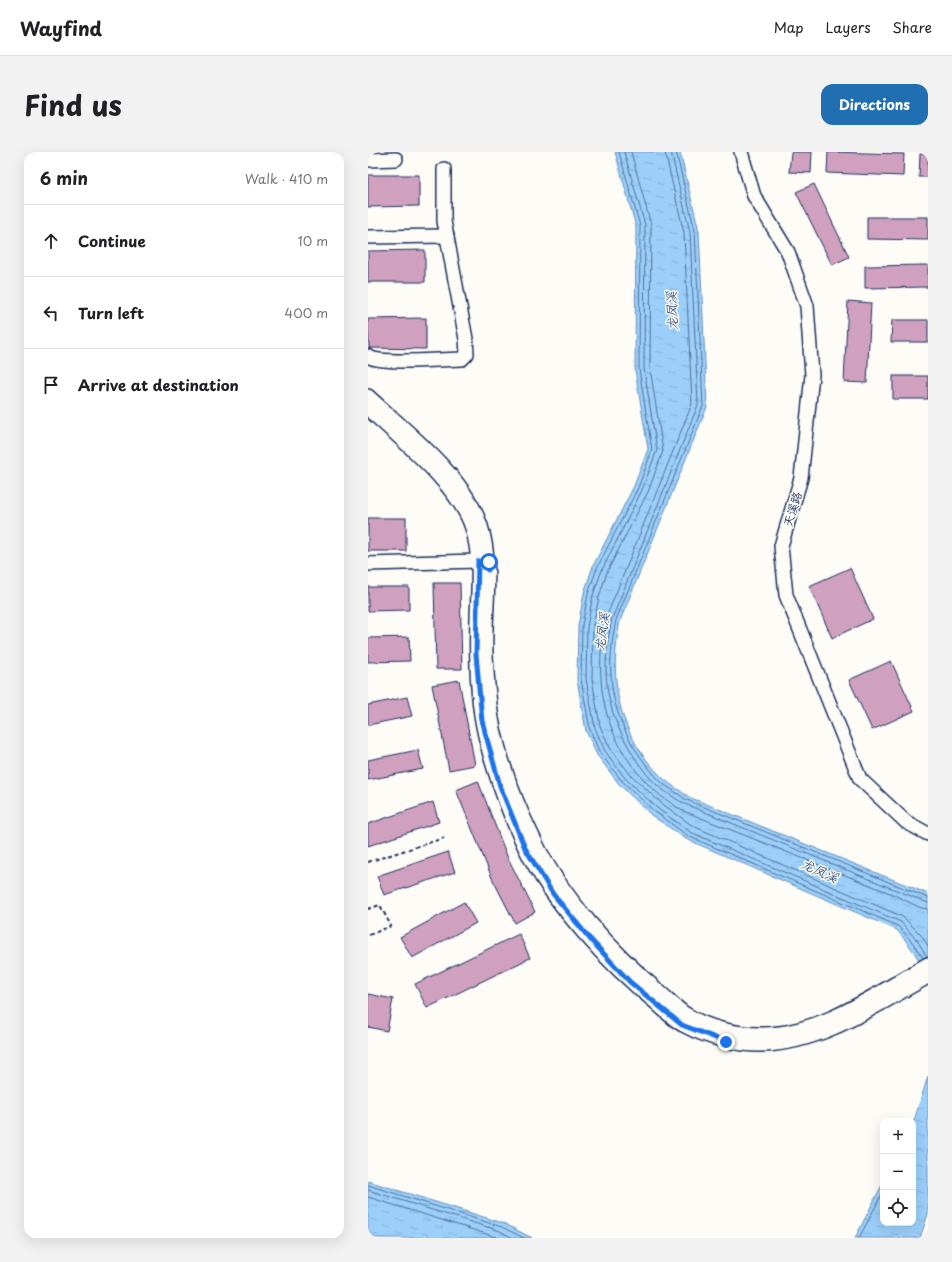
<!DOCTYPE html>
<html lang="en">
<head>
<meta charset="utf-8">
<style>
  body { margin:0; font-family:"Playpen Sans","LXGW WenKai TC",sans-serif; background:#f2f2f2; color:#202124 }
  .controls { position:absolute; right:12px; bottom:12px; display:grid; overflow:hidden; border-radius:8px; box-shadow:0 4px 16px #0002 }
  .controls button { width:36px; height:36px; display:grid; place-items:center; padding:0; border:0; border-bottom:1px solid #e0e0e0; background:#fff; color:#202124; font:20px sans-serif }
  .stop { position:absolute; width:12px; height:12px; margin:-9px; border:3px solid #1a73e8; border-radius:50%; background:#fff }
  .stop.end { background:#1a73e8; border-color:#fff; box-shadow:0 1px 4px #0008 }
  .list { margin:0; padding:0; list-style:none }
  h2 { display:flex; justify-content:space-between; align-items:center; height:52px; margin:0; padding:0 16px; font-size:17px }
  h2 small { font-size:13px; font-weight:400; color:#757577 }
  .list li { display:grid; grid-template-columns:26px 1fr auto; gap:12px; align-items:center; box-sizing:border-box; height:72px; padding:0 16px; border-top:1px solid #e0e0e0 }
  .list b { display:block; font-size:15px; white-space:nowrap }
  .list em { font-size:13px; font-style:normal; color:#757577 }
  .icon { flex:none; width:22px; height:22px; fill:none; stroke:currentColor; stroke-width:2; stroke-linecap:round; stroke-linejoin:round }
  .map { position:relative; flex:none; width:560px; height:1086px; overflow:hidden; border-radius:12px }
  header { display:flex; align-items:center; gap:24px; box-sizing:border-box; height:56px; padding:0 20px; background:#fff; border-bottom:1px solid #e0e0e0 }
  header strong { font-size:19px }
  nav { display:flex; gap:22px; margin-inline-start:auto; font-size:14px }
  .intro { display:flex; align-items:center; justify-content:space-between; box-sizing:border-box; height:96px; padding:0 24px }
  h1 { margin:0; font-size:28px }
  .button { padding:10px 18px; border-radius:12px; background:#1f6fb2; color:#fff; font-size:14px; font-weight:700 }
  main { display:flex; gap:24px; padding:0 24px }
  aside { flex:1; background:#fff; border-radius:12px; box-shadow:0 4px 16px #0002 }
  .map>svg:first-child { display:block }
  .water { fill:url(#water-ripples); stroke:#688fbb }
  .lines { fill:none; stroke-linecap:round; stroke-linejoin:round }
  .shore { stroke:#4e6f9c; stroke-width:1 }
  .building { fill:#d0a0bf; stroke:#1b2f5e }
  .minor-casing { stroke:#1b2f5e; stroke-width:16 }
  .path { stroke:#1b2f5e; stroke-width:2; stroke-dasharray:4 3; stroke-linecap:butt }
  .minor { stroke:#fdfcf7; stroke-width:13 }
  .route { stroke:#1a73e8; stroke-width:5 }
  .labels { text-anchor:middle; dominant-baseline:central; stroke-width:3; stroke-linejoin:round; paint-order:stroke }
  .street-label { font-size:12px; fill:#1b2f5e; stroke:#fdfcf7 }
  .water-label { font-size:13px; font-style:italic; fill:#3b5785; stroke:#fdfcf7 }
</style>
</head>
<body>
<header>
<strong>Wayfind</strong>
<nav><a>Map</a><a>Layers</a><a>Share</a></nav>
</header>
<div class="intro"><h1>Find us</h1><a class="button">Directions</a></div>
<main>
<aside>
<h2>6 min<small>Walk · 410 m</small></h2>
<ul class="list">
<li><svg class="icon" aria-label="ahead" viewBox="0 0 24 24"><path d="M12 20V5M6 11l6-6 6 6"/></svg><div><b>Continue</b></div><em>10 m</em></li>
<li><svg class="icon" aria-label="left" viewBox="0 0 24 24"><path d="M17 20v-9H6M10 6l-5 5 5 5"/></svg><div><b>Turn left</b></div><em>400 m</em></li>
<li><svg class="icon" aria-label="arrive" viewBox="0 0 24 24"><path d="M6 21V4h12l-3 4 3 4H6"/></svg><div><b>Arrive at destination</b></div></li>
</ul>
</aside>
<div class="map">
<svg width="560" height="1086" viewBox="0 0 560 1086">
  <defs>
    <pattern id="water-ripples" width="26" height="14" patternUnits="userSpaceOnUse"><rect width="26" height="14" fill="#9bcff9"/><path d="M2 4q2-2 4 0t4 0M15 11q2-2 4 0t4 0" fill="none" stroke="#85b2d8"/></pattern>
  </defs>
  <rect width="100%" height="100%" fill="#fdfcf7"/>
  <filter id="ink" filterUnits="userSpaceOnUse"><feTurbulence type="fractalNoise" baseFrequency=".025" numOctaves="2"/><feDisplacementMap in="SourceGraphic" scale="8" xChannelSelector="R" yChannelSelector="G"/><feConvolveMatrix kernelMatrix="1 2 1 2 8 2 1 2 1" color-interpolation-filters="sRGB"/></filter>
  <g filter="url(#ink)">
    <!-- water -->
    <g class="water">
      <path d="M247 0H312L331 79 339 255 252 469C240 528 250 584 296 627 304 634 313 639 321 645L558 741 560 743V828C554 809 542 794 529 778L318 687 283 663 251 632 229 603 218 579 209 528 210 474 216 441 225 414 266 334 280 297 267 218 268 75Z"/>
      <path d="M560 924V1062L552 1086H487L515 1031V1071H545V972Z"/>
      <path d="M0 1029 135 1071 164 1086H9L0 1083Z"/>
    </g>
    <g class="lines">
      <!-- shore -->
      <g class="shore">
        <path d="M251 0 272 74 271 217 284 298 270 336 229 416 220 442 214 474 213 527 222 578 232 601 254 629 286 659 320 684 530 774 545 791 555 806"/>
        <path d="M256 0 277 73 276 217 289 298 274 338 234 418 225 443 219 475 218 527 227 576 237 599 257 626 289 656 322 680 533 770 549 788 559 805"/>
        <path d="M263 0 283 73 282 216 295 299 280 340 239 420 231 445 225 475 224 527 232 574 242 596 262 622 293 651 325 674 535 765 554 784 560 794"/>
        <path d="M297 0 316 81 324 252 238 466C224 531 236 591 286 638 294 646 304 651 313 658L522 741 553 756 560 757"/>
        <path d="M303 0 322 80 330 253 244 467C233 516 236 556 263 599 270 612 280 625 291 635 299 641 308 647 317 652L560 751"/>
        <path d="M308 0 327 79 335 254 248 468C238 516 241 555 267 597 275 609 284 621 294 631 302 637 311 642 319 648L560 746"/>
        <path d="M0 1033 134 1075 156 1086"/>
        <path d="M0 1038 132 1079 145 1086"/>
        <path d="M0 1045 131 1086"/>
        <path d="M491 1086 515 1040"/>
      </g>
    </g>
    <!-- building -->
    <g class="building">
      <path d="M423 0H444L443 21 421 20Z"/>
      <path d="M460 0 536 2 535 24 459 21Z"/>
      <path d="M552 2H560V25H551Z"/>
      <path d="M0 23H51V54L0 55Z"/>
      <path d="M446 32 481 105 464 113 428 40Z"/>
      <path d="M499 65H560V88L499 87Z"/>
      <path d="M57 98V130H0V99Z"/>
      <path d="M560 113V135L497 136V114Z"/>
      <path d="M480 149 503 151 499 231 476 230Z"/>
      <path d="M58 166V197L1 196 0 167Z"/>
      <path d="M524 168H560V190H523Z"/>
      <rect x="525" y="224" width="35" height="23"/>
      <rect x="0" y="366" width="38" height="33"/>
      <path d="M482 416 505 467 464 486 441 434Z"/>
      <path d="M66 431H92L94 517H68Z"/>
      <path d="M0 435H41V458L0 459Z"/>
      <path d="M41 485 42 509 0 510V486Z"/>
      <path d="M523 509 546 559 504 578 481 528Z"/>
      <path d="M91 528 107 613 81 618 64 533Z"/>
      <path d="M39 545 44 564 0 573V553Z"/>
      <path d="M50 598 55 617 0 628V608Z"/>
      <path d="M110 629 139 704 167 760 147 771 124 726 88 638Z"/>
      <path d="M65 650 71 670 0 694V672Z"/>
      <path d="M80 700 87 720 16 743 9 724Z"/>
      <path d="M96 750 108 771 44 806 32 785Z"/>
      <path d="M151 782 162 806 59 856 47 832Z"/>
      <path d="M0 842 25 847 19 879 0 875Z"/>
    </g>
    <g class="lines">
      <!-- minor casing -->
      <g class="minor-casing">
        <g id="minor">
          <path d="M373 0 386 44 420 100 439 154 444 223 433 326 413 394 418 443 492 627 538 670 560 682"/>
          <path d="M0 8 28 7"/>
          <path d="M0 85 79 84"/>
          <path d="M0 204C10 213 77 207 94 207L99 202 98 187 76 69V17"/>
          <path d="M0 244C38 279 97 324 113 374 126 416 116 459 118 503 119 524 121 547 124 567 132 609 148 651 167 689 193 744 247 802 293 841 301 848 308 855 316 861 337 875 367 882 392 882 450 884 511 840 560 812"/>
          <path d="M0 257C32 287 91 334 104 376 113 405 110 435 109 465 108 499 108 535 114 569 121 608 140 661 157 696 185 752 239 812 288 851 296 858 305 868 315 873 339 886 370 894 396 893 456 891 510 852 560 825"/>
          <path d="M0 412 110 409 116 414"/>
        </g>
      </g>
      <!-- path -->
      <g class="path">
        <path d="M0 710 76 686"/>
        <path d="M0 757 12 753 23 774 1 783 0 781"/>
      </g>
      <!-- minor -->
      <use href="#minor" class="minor"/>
    </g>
  </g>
  <g class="lines" filter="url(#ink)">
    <!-- route -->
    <path class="route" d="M121 410 120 418 110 409 108 502 114 569 132 634 157 696 185 742 222 787 262 830 314 873 358 890"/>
  </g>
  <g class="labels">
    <!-- street labels -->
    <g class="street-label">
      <text transform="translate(424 357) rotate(-73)">天溪路</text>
    </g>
    <!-- water labels -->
    <g class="water-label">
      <text transform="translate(303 159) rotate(-92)">龙凤溪</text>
      <text transform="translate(233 480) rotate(-82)">龙凤溪</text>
      <text transform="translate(452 718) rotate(24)">龙凤溪</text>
    </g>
  </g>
</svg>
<div class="controls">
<button>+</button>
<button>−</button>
<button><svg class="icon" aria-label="locate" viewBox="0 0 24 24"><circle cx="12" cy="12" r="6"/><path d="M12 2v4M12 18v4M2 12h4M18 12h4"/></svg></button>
</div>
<div class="stop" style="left:121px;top:410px"></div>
<div class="stop end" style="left:358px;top:890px"></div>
</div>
</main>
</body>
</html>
